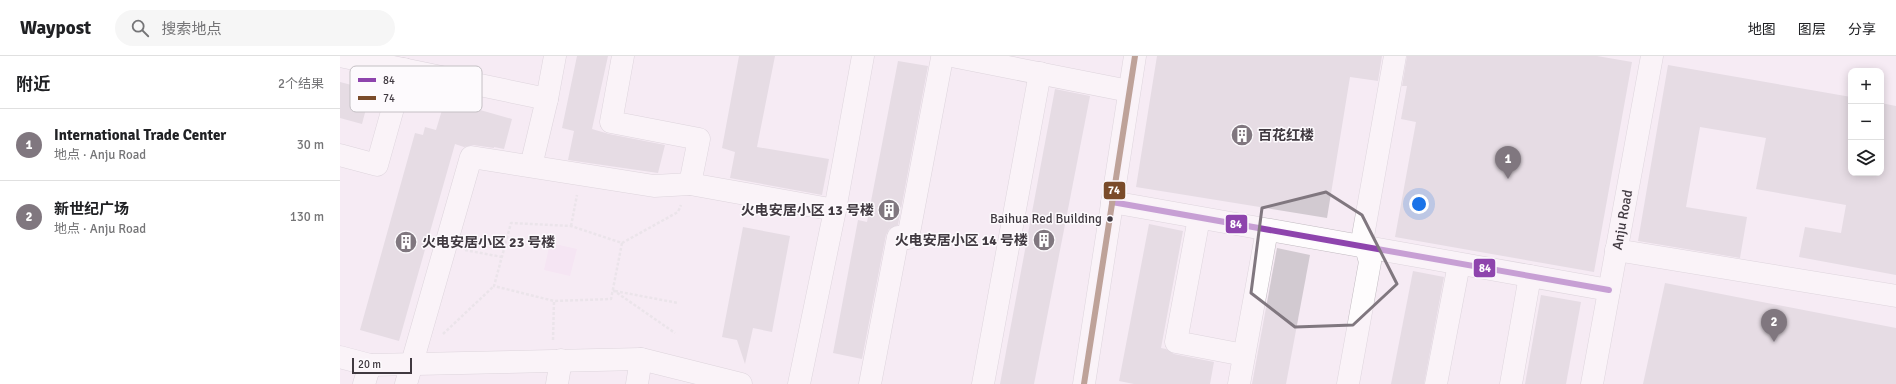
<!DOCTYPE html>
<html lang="zh">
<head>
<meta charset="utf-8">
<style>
  body { margin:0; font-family:Signika,"Noto Sans SC",sans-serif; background:#f6f6f6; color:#202124 }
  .controls { position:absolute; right:12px; top:12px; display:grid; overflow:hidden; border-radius:8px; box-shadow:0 2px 10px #0003 }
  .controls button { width:36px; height:36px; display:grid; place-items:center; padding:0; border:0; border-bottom:1px solid #e0e0e0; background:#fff; color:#202124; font:20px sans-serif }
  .scale { position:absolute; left:12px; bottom:10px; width:60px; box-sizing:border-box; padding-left:4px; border:2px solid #403940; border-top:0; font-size:11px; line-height:14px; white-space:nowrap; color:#403940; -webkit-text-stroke:3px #fdfafd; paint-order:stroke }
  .you { position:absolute; left:1079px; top:148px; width:14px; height:14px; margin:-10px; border:3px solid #fff; border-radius:50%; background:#1a73e8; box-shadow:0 0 0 6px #1a73e833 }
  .badge { display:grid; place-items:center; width:26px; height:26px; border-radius:50%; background:#80777f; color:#fff; font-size:13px; font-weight:700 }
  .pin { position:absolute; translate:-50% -33px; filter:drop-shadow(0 1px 2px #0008) }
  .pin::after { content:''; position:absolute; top:21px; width:14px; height:12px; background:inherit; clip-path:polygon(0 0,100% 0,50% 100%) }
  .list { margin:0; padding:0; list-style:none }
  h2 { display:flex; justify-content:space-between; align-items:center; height:52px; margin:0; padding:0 16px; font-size:17px }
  h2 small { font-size:13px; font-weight:400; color:#757577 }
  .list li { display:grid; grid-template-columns:26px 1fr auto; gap:12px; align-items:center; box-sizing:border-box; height:72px; padding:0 16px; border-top:1px solid #e0e0e0 }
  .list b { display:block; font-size:15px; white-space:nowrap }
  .list p { margin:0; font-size:13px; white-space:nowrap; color:#757577 }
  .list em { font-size:13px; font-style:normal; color:#757577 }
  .icon { flex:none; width:22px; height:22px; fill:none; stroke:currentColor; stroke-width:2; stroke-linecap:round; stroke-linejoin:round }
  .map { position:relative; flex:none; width:1556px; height:328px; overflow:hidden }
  header { display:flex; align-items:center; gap:24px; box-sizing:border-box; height:56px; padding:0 20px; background:#fff; border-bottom:1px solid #e0e0e0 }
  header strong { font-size:19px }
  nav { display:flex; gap:22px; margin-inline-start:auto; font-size:14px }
  .search { width:280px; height:36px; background:#f6f6f6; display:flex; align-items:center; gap:10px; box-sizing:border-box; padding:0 14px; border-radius:22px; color:#757577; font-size:15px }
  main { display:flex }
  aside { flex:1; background:#fff }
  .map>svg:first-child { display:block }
  .green { fill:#f4ddf1 }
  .building { fill:#d2cad1 }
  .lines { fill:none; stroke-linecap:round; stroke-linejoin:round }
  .minor-casing { stroke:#c1bac0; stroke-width:23 }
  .path { stroke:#dedcde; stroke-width:2.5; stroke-dasharray:3 2; stroke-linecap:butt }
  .minor { stroke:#fefcfd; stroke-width:22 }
  .bus-1-casing { stroke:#fdfafd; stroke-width:9 }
  .bus-2-casing { stroke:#fdfafd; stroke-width:9 }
  .bus-1 { stroke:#8e44ad; stroke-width:6 }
  .bus-2 { stroke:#7a4b2a; stroke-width:6 }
  .marked { fill:none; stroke:#80777f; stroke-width:3; stroke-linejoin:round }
  .bus-dot { fill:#403940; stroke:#fdfafd; stroke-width:1.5 }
  .labels { text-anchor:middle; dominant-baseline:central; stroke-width:3; stroke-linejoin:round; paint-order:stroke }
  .bus-label { font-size:13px; fill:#403940; stroke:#fdfafd; text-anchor:end }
  .poi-label { font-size:14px; font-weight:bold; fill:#403940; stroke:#fdfafd; text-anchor:start }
  .street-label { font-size:14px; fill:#403940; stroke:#fdfafd }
  .key { fill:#fdfafd; stroke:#c4c0c4; stroke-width:1 }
  .key-label { font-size:11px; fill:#403940 }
  .line-badge { stroke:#fdfafd; stroke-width:1.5 }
  .badge-label { font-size:11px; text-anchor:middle; font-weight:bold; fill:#fff }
</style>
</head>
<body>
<header>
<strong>Waypost</strong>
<div class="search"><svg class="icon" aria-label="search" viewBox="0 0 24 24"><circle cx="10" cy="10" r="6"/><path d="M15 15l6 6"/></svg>搜索地点</div>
<nav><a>地图</a><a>图层</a><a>分享</a></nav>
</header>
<main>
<aside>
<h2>附近<small>2个结果</small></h2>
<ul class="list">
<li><span class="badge">1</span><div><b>International Trade Center</b><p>地点 · Anju Road</p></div><em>30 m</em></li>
<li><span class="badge">2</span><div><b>新世纪广场</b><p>地点 · Anju Road</p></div><em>130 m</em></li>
</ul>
</aside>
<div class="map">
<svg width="1556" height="328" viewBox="0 0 1556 328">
  <rect width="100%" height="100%" fill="#f6ebf4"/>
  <!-- green -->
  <path class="green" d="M210 187 237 193 230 220 204 214Z"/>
  <!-- building -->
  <g class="building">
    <path d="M237 0H268L252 73 269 78 325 89 318 117 228 104 234 75 222 72Z"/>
    <path d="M399 0H435L417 91 489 103 482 139 390 122 395 96 382 92Z"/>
    <path d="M817 0H1042L1038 25 1010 21 987 162 796 131Z"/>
    <path d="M1067 0H1257L1292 6 1254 216 1055 181 1076 66 1061 63 1067 30H1062Z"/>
    <path d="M558 5 588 10 558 169 549 173 546 179 522 303 493 297 518 164 527 166Z"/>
    <path d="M1328 9 1511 41V117H1541V47L1556 50V219L1459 201 1465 171 1501 177 1506 149 1416 133 1426 82 1360 71 1346 151 1407 161 1400 202 1298 185Z"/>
    <path d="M0 26 31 34 22 68 0 62Z"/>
    <path d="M715 33 750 40 694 328H660Z"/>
    <path d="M105 44 172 63 164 93 154 91V92L133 89 124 91 115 88 59 285 20 274 75 77 83 79 85 71 96 74Z"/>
    <path d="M809 168 843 175 821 292 826 293 834 298 874 306 870 328H794L779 325Z"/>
    <path d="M403 171 450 180 432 276 413 272 405 308 397 284 382 281Z"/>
    <path d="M937 192 970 199 946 328H912Z"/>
    <path d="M1073 215 1104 221 1084 328H1051Z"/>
    <path d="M1325 227 1556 272V328H1303Z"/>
    <path d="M1201 239 1241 246 1226 328H1185Z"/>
  </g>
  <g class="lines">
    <!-- minor casing -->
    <g class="minor-casing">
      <g id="minor">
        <path d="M0 0 207 43 215 0"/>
        <path d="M283 0 271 66 359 83 350 128 495 154 459 328"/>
        <path d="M612 0 789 35"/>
        <path d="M0 99 37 109 64 13"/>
        <path d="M191 110 207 43"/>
        <path d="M772 146 1269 234"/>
        <path d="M495 154 523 0"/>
        <path d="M859 162 836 286 904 299"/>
        <path d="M1276 194 1556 240"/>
        <path d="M0 301 30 309 301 303 401 328"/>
        <path d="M24 328 30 309"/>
        <path d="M66 328 131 101 314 130 350 128"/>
        <path d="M217 328 221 304"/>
        <path d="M297 328 301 303"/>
        <path d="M530 328 558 181 568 182 602 2"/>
        <path d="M643 328 700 17"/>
        <path d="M744 328 795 0"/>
        <path d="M899 328 927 174"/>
        <path d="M1008 328 1030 206 1023 180 1055 0"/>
        <path d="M1096 328 1119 208"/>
        <path d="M1171 328 1190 220"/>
        <path id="s1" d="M1252 328 1312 0"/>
      </g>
    </g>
    <!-- path -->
    <g class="path">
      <path d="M231 170 237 139"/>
      <path d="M282 187 271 243 214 245 154 230 171 167 231 170 282 187 338 156 341 149"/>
      <path d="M125 194 162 201"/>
      <path d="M273 234 335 277"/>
      <path d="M275 235 338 247"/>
      <path d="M103 278 154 230"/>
      <path d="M213 284 214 245"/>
    </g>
    <!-- minor -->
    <use href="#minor" class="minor"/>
    <!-- bus-1 casing -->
    <g class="bus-1-casing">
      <path id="bus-1" d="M772 146 1269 234"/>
    </g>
    <!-- bus-2 casing -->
    <g class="bus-2-casing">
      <path id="bus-2" d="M744 328 795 0"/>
    </g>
    <!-- bus-1 -->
    <use href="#bus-1" class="bus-1"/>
    <!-- bus-2 -->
    <use href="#bus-2" class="bus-2"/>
  </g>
  <!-- marked area -->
  <path d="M0 0H1556V328H0ZM986 136 1022 159 1057 228 1013 269 955 271 911 237 922 152Z" fill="#f6ebf4" fill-opacity=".55" fill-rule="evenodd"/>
  <path class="marked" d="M986 136 1022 159 1057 228 1013 269 955 271 911 237 922 152Z"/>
  <!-- icons -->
  <defs>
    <g id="building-disc" transform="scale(1.15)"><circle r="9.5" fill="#80777f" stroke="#fdfafd"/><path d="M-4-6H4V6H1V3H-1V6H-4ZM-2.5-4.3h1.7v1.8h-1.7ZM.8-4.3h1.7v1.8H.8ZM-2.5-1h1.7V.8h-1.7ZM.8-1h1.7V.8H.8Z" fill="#fff"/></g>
  </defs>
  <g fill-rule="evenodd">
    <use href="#building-disc" x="902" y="79"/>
    <use href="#building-disc" x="549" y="154"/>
    <use href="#building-disc" x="704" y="184"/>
    <use href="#building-disc" x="66" y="186"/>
  </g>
  <!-- markers -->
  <circle class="bus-dot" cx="770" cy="163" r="3.5"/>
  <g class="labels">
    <!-- bus labels -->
    <g class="bus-label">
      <text x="762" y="163">Baihua Red Building</text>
    </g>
    <!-- poi labels -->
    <g class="poi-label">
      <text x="918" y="79">百花红楼</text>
      <text x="534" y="154" text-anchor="end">火电安居小区 13 号楼</text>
      <text x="688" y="184" text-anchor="end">火电安居小区 14 号楼</text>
      <text x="82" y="186">火电安居小区 23 号楼</text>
    </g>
    <!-- street labels -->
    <g class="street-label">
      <text stroke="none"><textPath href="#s1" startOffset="167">Anju Road</textPath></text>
    </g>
  </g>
  <!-- legend -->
  <rect x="10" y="10" width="132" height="46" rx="6" class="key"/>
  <rect x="18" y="22" width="18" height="4" fill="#8e44ad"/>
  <rect x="18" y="40" width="18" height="4" fill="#7a4b2a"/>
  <g class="key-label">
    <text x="43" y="28">84</text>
    <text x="43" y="46">74</text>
  </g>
  <g class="line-badge">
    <rect x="763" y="125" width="23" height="19" rx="4" fill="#7a4b2a"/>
    <rect x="885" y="158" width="23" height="20" rx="4" fill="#8e44ad"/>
    <rect x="1133" y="202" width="23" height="20" rx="4" fill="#8e44ad"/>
  </g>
  <g class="badge-label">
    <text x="774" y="138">74</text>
    <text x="896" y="172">84</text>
    <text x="1145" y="216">84</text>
  </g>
</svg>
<div class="controls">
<button>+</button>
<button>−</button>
<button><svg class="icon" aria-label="layers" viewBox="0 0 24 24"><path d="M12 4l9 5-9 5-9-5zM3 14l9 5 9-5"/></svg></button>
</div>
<div class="scale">20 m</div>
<div class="you"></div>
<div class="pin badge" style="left:1168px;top:123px">1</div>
<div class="pin badge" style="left:1434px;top:286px">2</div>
</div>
</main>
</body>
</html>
